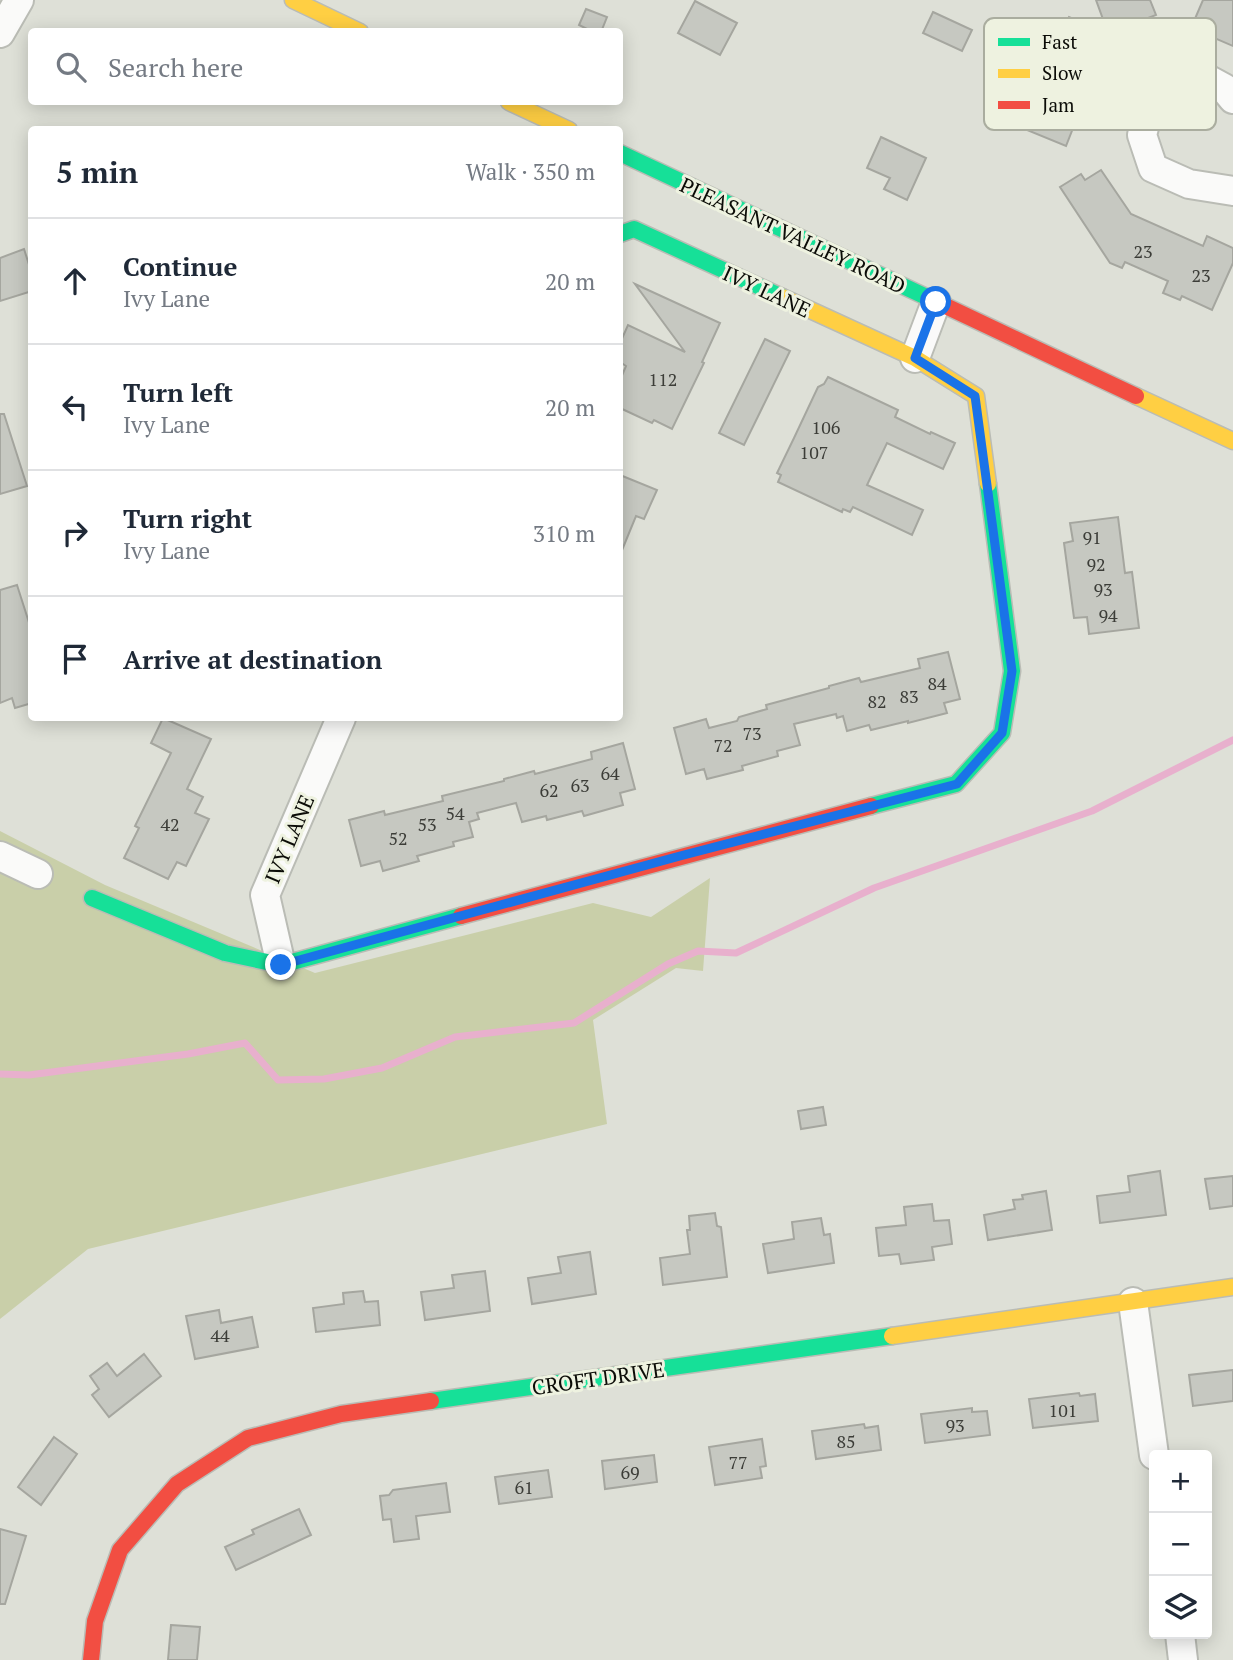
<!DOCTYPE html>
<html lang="en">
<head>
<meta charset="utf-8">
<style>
  body { margin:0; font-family:"PT Serif",serif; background:#f2f2f3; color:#1f2937 }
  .controls { position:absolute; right:21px; bottom:21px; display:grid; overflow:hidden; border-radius:7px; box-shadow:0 4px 18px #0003 }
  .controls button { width:63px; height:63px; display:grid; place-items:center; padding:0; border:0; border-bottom:2px solid #e0e1e3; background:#fff; color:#1f2937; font:35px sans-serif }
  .stop { position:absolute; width:21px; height:21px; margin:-16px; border:5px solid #1a73e8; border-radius:50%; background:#fff }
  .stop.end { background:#1a73e8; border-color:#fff; box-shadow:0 2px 7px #0008 }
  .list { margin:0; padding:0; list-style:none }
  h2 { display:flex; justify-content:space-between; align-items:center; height:91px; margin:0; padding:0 28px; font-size:30px }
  h2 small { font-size:23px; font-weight:400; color:#747a83 }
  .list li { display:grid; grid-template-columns:46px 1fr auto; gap:21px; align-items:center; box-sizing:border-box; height:126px; padding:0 28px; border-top:2px solid #e0e1e3 }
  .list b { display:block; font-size:26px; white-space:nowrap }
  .list p { margin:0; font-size:23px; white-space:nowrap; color:#747a83 }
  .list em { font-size:23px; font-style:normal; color:#747a83 }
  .icon { flex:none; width:38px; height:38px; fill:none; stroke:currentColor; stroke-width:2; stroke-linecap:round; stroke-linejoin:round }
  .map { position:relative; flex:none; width:1233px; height:1660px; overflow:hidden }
  .search { position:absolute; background:#fff; box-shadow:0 4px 18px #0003; left:28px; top:28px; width:595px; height:77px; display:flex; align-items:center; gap:18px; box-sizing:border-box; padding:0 24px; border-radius:7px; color:#747a83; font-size:26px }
  .panel { position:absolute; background:#fff; box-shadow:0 4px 18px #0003; left:28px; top:126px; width:595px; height:595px; border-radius:7px }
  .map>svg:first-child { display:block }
  .green { fill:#c9cfa9 }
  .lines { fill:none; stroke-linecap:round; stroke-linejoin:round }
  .stream { stroke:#e8b0cd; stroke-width:7 }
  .building { fill:#c6c8c1; stroke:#a5a69f; stroke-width:2 }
  .street-casing { stroke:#babcb5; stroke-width:32 }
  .fast-casing { stroke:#babcb5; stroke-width:19 }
  .slow-casing { stroke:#babcb5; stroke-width:19 }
  .jam-casing { stroke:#babcb5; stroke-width:19 }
  .street { stroke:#fafaf9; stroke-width:28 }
  .fast { stroke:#16e098; stroke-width:16 }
  .slow { stroke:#ffcf43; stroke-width:16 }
  .jam { stroke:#f24e42; stroke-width:16 }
  .route { stroke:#1a73e8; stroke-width:9 }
  .labels { text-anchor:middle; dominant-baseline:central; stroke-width:6; stroke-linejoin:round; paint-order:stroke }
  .number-label { font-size:18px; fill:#3c3d38 }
  .street-label { font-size:21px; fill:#0b0c07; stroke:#eef2e0 }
  .key { fill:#eef2e0; stroke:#aaad9f; stroke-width:2 }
  .key-label { font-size:19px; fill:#0b0c07 }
</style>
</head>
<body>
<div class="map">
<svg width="1233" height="1660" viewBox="0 0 1233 1660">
  <rect width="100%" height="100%" fill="#dee0d7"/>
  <!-- green -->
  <path class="green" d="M0 831 105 885 315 973 593 903 651 917 710 878 703 971 676 968 593 1020 607 1124 88 1249 0 1319Z"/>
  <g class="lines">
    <!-- stream -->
    <path class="stream" d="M0 1074 29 1075 188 1054 245 1043 278 1080 324 1079 382 1068 455 1037 574 1023 668 964 698 951 736 953 874 888 1092 811 1233 740"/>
  </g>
  <!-- building -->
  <g class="building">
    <path d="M1096 0H1150L1156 15 1109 33 1110 34 1066 146 1027 130 1056 59 1052 58 1069 17 1108 33Z"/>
    <path d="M1203 0H1233V46L1191 28Z"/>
    <path d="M695 1 737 23 720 55 678 33Z"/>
    <path d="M586 9 607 17 601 32H593L579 25Z"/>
    <path d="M933 12 972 30 962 51 923 33Z"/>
    <path d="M881 137 926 158 907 200 884 189 890 178 867 168Z"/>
    <path d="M1101 170 1131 214 1203 246 1207 236 1233 248V263L1212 310 1182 296 1180 300 1163 293 1168 281 1125 262 1122 268 1110 263 1060 187 1081 174 1085 180Z"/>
    <path d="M24 249 32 274V291L0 301V258Z"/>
    <path d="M635 284 720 323 702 362 704 363 672 429 654 420 652 423 620 408V380L626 366 620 362V343L628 325 685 352Z"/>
    <path d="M765 339 790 351 744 445 719 433Z"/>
    <path d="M828 377 898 410 895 417 930 434 931 432 955 443 943 469 887 443 867 485 923 510 912 535 853 507 850 512 843 509 842 512 778 482 781 475 777 473 794 438 818 387 824 384Z"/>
    <path d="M0 414H4L27 486 0 494Z"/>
    <path d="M620 475 657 490 644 519 636 516 620 555Z"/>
    <path d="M1118 517 1125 573 1132 572 1139 628 1089 634 1087 617 1074 618 1064 543 1073 541 1070 523Z"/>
    <path d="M17 585 32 632V703L15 708 12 698 0 703V590Z"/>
    <path d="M948 652 960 699 944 703 947 713 908 723V721L871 730 869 725 847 731 843 716 837 718 836 714 794 724 800 745 777 751 778 756 742 766 743 770 707 779 704 769 686 774 674 728 706 719 709 728 737 721 739 717 767 709 766 705 829 688V686L859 678 861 682 920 668 918 659Z"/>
    <path d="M163 718 211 739 187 789 203 797 195 813 209 819 186 866 177 862 168 879 124 858 139 828 135 826 171 753 151 743Z"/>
    <path d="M623 743 635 789 620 793 623 805 584 816 582 811 547 820 546 816 522 822 516 803 477 813 479 819 469 822 473 837 453 842 454 846 417 856 419 861 383 871 380 861 361 866 349 820 384 811 385 815 443 801 442 796 504 781V779L534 771 535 774 592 759 591 752Z"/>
    <path d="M823 1107 826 1125 801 1129 798 1111Z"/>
    <path d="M1160 1171 1166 1215 1100 1223 1097 1196 1130 1192 1128 1176Z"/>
    <path d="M1233 1176V1206L1210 1209 1205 1179Z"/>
    <path d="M1046 1191 1052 1230 988 1240 984 1215 1015 1209 1013 1200 1023 1199 1022 1195Z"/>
    <path d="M932 1204 934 1221 949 1220 952 1244 932 1247 934 1260 901 1264 899 1254 879 1256 876 1228 906 1225 904 1207Z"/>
    <path d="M715 1213 717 1226 721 1227 727 1277 663 1285 660 1258 690 1254 687 1230H690L689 1216Z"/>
    <path d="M821 1218 824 1235 830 1234 834 1263 768 1273 763 1244 794 1239 792 1222Z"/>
    <path d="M590 1252 596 1294 532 1304 528 1278 561 1273 558 1257Z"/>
    <path d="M485 1271 490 1311 425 1320 421 1292 454 1288 452 1275Z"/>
    <path d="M363 1291 365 1302 378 1301 380 1325 316 1332 313 1308 344 1304 343 1293Z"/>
    <path d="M219 1310 221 1323 252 1317 258 1347 195 1359 186 1316Z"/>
    <path d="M144 1354 161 1376 109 1417 92 1395 99 1389 90 1376 107 1363 117 1376Z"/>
    <path d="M1233 1370V1401L1193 1406 1189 1375Z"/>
    <path d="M1079 1393 1080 1396 1095 1394 1098 1421 1033 1428 1029 1399Z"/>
    <path d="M972 1408V1412L987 1411 990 1435 925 1443 921 1414Z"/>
    <path d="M864 1424 865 1428 878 1426 881 1450 816 1459 812 1431Z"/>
    <path d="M54 1437 77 1454 41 1505 18 1487Z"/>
    <path d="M762 1439 766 1466 760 1467 762 1478 715 1485 709 1447Z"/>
    <path d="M654 1455 657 1482 605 1489 602 1461Z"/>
    <path d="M548 1470 552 1497 499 1504 495 1477Z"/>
    <path d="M446 1483 450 1512 416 1516 419 1539 394 1542 391 1519 383 1520 380 1496 389 1495 393 1490Z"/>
    <path d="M299 1509 311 1535 236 1570 225 1547 254 1534 252 1530Z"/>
    <path d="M0 1529 26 1536 5 1604H0Z"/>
    <path d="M171 1625 200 1627 197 1660H168Z"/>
  </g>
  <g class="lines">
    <!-- street casing -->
    <g class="street-casing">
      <g id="street">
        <path d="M0 33 19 0"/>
        <path d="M1233 99 1224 88 1200 75 1173 80 1151 101 1142 135 1153 168 1189 184 1233 191"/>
        <path d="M915 358 936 302"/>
        <path d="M0 856 38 874"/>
        <path d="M281 965 265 895 341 718"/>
        <path d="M1133 1302 1154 1455"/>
        <path d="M1180 1634 1183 1660"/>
      </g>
    </g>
    <!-- fast casing -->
    <g class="fast-casing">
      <g id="fast">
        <path d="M620 153 935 301"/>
        <path d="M620 234 634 229 782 297"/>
        <path d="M871 806 956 784 1002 733 1012 671 988 484"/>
        <path d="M92 898 225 953 281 965 461 916"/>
        <path d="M431 1401 892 1336"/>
      </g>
    </g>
    <!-- slow casing -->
    <g class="slow-casing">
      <g id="slow">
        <path d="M293 0 360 32"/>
        <path d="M509 102 569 130"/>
        <path d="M782 297 915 358 976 396 988 484"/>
        <path d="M1136 396 1233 441"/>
        <path d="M892 1336 1233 1287"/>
      </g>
    </g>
    <!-- jam casing -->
    <g class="jam-casing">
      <g id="jam">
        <path d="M935 301 1136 396"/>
        <path d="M461 916 871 806"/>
        <path d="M91 1660 95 1621 120 1550 177 1484 248 1438 341 1414 431 1401"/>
      </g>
    </g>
    <!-- street -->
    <use href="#street" class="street"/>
    <!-- fast -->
    <use href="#fast" class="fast"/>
    <!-- slow -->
    <use href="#slow" class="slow"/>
    <!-- jam -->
    <use href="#jam" class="jam"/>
  </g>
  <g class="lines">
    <!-- route -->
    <path class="route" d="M281 965 680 856 957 784 1002 733 1012 671 975 396 915 358 936 302"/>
  </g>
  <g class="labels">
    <!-- number labels -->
    <g class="number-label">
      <text x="1143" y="251">23</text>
      <text x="1201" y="275">23</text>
      <text x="663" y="379">112</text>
      <text x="826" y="427">106</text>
      <text x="814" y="452">107</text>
      <text x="1092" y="537">91</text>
      <text x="1096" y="564">92</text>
      <text x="1103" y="589">93</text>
      <text x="1108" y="615">94</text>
      <text x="937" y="683">84</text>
      <text x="909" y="696">83</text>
      <text x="877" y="701">82</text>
      <text x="752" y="733">73</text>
      <text x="723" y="745">72</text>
      <text x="610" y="773">64</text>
      <text x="580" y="785">63</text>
      <text x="549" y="790">62</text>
      <text x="455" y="813">54</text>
      <text x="170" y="824">42</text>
      <text x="427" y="824">53</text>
      <text x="398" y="838">52</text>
      <text x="220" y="1335">44</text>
      <text x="1063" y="1410">101</text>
      <text x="955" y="1425">93</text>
      <text x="846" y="1441">85</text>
      <text x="738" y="1462">77</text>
      <text x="630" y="1472">69</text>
      <text x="524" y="1487">61</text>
    </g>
    <!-- street labels -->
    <g class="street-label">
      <text transform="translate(793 235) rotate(25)">PLEASANT VALLEY ROAD</text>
      <text transform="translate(767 291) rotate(25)">IVY LANE</text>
      <text transform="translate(289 839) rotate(-67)">IVY LANE</text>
      <text transform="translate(598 1378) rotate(-8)">CROFT DRIVE</text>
    </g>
  </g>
  <!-- legend -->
  <rect x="984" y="18" width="232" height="112" rx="10" class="key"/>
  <rect x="998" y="38" width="32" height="8" fill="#16e098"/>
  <rect x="998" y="69" width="32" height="9" fill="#ffcf43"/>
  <rect x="998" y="101" width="32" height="8" fill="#f24e42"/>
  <g class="key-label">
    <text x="1042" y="49">Fast</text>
    <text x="1042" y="80">Slow</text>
    <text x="1042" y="112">Jam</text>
  </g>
</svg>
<div class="controls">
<button>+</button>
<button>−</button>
<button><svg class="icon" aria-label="layers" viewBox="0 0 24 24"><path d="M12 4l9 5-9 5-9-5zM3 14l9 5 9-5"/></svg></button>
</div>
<div class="stop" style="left:936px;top:302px"></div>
<div class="stop end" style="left:281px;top:965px"></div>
<div class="search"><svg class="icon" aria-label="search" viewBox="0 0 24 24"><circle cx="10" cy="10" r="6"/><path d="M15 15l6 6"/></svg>Search here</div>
<section class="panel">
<h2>5 min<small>Walk · 350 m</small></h2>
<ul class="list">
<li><svg class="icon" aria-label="ahead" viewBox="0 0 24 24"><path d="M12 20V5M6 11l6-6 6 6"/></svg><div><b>Continue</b><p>Ivy Lane</p></div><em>20 m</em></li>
<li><svg class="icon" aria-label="left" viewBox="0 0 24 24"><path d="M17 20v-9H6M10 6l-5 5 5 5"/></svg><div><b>Turn left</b><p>Ivy Lane</p></div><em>20 m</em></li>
<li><svg class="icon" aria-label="right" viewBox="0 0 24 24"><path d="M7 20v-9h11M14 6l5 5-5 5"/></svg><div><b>Turn right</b><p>Ivy Lane</p></div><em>310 m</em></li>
<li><svg class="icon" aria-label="arrive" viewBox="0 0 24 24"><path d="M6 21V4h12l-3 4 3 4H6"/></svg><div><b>Arrive at destination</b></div></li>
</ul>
</section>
</div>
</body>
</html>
